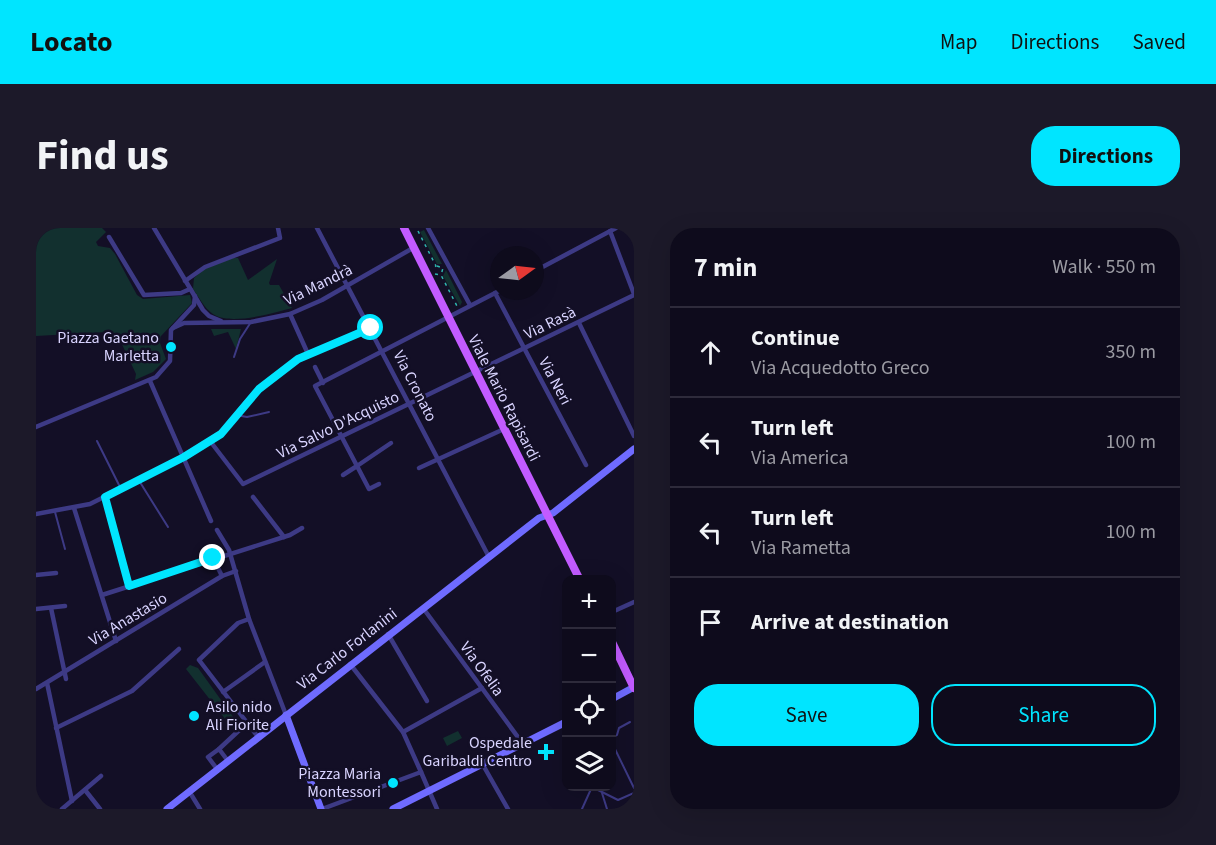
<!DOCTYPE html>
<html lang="en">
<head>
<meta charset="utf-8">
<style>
  body { margin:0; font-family:"Source Sans 3",sans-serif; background:#1c1929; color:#f1f3f6 }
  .controls { position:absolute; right:18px; bottom:18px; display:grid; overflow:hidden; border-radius:12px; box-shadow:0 6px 24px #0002 }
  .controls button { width:54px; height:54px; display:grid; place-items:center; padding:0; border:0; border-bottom:2px solid #2e2b3b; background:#0e0b1c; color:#f1f3f6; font:30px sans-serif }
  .compass { position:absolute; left:454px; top:18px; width:54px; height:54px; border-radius:50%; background:#0e0b1c; box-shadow:0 6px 24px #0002; rotate:75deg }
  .stop { position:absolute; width:18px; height:18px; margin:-14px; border:4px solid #00e5ff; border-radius:50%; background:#fff }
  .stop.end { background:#00e5ff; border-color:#fff; box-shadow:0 2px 6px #0008 }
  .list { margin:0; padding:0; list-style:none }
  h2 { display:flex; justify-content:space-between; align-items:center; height:78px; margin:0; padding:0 24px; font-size:26px }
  h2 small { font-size:20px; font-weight:400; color:#9b9ba3 }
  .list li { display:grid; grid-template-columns:39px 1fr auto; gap:18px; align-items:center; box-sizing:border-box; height:90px; padding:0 24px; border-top:2px solid #2e2b3b }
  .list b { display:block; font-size:22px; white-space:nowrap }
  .list p { margin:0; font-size:20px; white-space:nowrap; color:#9b9ba3 }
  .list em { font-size:20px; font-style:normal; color:#9b9ba3 }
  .actions { display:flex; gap:12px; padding:18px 24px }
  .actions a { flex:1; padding:14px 0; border:2px solid #00e5ff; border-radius:24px; text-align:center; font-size:21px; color:#00e5ff }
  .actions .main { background:#00e5ff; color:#111 }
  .icon { flex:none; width:33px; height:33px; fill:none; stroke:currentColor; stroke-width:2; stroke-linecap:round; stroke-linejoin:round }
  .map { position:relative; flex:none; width:598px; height:581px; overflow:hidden; border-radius:24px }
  header { display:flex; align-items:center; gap:36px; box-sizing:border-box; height:84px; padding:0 30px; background:#00e5ff; color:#111 }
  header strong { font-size:28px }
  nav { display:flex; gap:33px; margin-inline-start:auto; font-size:21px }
  .intro { display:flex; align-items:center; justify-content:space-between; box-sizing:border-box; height:144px; padding:0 36px }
  h1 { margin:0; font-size:42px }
  .button { padding:15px 27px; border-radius:24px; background:#00e5ff; color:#111; font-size:21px; font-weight:700 }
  main { display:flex; gap:36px; padding:0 36px }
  aside { flex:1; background:#0e0b1c; border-radius:24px; box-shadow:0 6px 24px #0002 }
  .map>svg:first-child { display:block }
  .green { fill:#12302f }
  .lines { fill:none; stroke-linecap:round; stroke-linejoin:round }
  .path { stroke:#2fb8b0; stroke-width:1.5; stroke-dasharray:3 4.5; stroke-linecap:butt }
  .lane { stroke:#3d3a85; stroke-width:2 }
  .street { stroke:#3d3a85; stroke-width:4.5 }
  .secondary { stroke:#6f6bff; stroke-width:7 }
  .primary { stroke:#c25bff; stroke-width:8 }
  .route { stroke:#00e5ff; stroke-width:8 }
  .poi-dot { fill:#00e5ff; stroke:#130f26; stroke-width:2 }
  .labels { text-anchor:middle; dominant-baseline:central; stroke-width:5; stroke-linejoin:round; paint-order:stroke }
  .street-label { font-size:16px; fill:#d9d4ff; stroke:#130f26 }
  .poi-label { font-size:16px; fill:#d9d4ff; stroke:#130f26; text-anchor:end }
</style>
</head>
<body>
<header>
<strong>Locato</strong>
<nav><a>Map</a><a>Directions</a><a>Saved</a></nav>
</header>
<div class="intro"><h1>Find us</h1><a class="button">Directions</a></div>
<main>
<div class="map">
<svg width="598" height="581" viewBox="0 0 598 581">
  <rect width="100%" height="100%" fill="#130f26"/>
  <!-- green -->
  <g class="green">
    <path d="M0 0H66L70 4 60 14 62 18 74 20 79 26 101 67 107 71 154 67 156 75 125 108 124 115 130 131 117 144 99 152 100 146 83 110 78 106 70 104 0 108Z"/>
    <path d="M388 2 406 36H401L384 4Z"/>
    <path d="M197 30H202L212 52 241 31 233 55 234 57H243L256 80C237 85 194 98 177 86 168 80 163 69 157 61L158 50 168 41Z"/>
    <path d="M410 42 426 74 424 78 407 48Z"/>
    <path d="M175 101H205L200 121 192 104 178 108Z"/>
    <path d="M154 437 162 440 203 497 197 501 150 441Z"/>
    <path d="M422 503 426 510 411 518 407 510Z"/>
  </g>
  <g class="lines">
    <!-- path -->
    <g class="path">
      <path d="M382 3 400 38 397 42"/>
      <path d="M401 38 407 40 405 47 422 80"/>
      <path d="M399 46 405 47"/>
    </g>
    <!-- lane -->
    <g class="lane">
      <path d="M198 129 204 111 215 94"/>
      <path d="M200 187 211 189 233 184"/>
      <path d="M61 213 85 261"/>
      <path d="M102 251 132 299"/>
      <path d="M19 284 29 321"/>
      <path d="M576 510 581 507 583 500 594 494"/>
      <path d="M576 515 598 560"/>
      <path d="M566 565 571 581"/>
      <path d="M546 581 555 561H560L582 572 598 565"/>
    </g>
    <!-- street -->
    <g class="street">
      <path d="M118 0 167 82 173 88 185 93"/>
      <path d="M281 0 453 329"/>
      <path d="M392 0 434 77"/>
      <path d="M574 3 598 66"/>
      <path d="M73 9 108 67 145 65 154 61"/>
      <path d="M499 43 580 0"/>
      <path d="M149 53 169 39 244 10 242 0"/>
      <path d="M459 65 550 237"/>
      <path d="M254 86 272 126"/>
      <path d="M543 95 598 208"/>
      <path d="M137 100 148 95 215 94 254 86 286 72 377 20"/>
      <path d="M279 139 287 155"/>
      <path d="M114 153 175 293"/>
      <path d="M0 199 120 149 134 133 135 102 158 77 159 68"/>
      <path d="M174 213 207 256 598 67"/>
      <path d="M355 215 321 238 279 158 463 63"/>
      <path d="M383 240 468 201"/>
      <path d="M307 247 321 238 333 261 343 256"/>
      <path d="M69 269 93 358"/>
      <path d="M217 269 248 309"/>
      <path d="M38 280 80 413"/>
      <path d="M0 286 54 276 148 229 185 205 210 174 254 136 335 100"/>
      <path d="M181 302 193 322 213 391 250 487"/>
      <path d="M177 330 186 348"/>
      <path d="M0 347 20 345"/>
      <path d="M66 367 254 307 266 300"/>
      <path d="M15 380 30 451"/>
      <path d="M387 380 487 516"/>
      <path d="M0 381 29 378"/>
      <path d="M576 384 598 374"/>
      <path d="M213 391 202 395 163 432 222 509"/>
      <path d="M352 406 391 473"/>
      <path d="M314 436 367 504 385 544"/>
      <path d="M11 455 36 573"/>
      <path d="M0 461 186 348 200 343"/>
      <path d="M187 464 229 434"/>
      <path d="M20 500 96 463 143 421"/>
      <path d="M367 504 446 460"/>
      <path d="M183 521 211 495"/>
      <path d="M447 537 472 581"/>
      <path d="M181 541 172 529 183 521 192 533"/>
      <path d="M49 562 64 581"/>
      <path d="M153 563 164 581"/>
      <path d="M26 581 65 548"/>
      <path d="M286 581 385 544 401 581"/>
    </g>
    <!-- secondary -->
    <g class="secondary">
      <path d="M576 471 598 459"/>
      <path d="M250 487 285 581"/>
      <path d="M131 581 503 290 517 285 598 221"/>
      <path d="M357 581 530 494"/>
    </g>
    <!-- primary -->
    <g class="primary">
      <path d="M368 0 544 352"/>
      <path d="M576 414 598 460"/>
    </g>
  </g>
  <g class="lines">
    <!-- route -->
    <path class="route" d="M177 330 93 358 69 269 148 229 185 206 223 161 262 131 335 100"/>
  </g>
  <!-- markers -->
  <g class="poi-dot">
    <circle cx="135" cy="119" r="6"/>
    <circle cx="158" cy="488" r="6"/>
    <path d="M507 515h6v6h6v6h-6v6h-6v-6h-6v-6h6z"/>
    <circle cx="357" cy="555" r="6"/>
  </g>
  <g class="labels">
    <!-- street labels -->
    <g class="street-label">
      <text transform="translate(282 57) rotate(-26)">Via Mandrà</text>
      <text transform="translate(514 95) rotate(-26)">Via Rasà</text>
      <text transform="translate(519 153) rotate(62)">Via Neri</text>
      <text transform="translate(379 158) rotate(63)">Via Cronato</text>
      <text transform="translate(468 170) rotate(63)">Viale Mario Rapisardi</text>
      <text transform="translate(302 197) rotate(-26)">Via Salvo D'Acquisto</text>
      <text transform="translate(92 391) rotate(-31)">Via Anastasio</text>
      <text transform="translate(311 421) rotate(-38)">Via Carlo Forlanini</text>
      <text transform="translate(446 441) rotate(54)">Via Ofelia</text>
    </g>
    <!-- poi labels -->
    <g class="poi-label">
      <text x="123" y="110">Piazza Gaetano<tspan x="123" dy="18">Marletta</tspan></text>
      <text x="170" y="479" text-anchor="start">Asilo nido<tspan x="170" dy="18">Ali Fiorite</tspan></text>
      <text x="496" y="515">Ospedale<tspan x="496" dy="18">Garibaldi Centro</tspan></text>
      <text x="345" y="546">Piazza Maria<tspan x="345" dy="18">Montessori</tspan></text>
    </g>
  </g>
</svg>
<div class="controls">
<button>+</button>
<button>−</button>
<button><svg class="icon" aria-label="locate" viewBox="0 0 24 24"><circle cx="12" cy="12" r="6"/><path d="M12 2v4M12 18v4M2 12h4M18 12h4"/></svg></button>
<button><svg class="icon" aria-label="layers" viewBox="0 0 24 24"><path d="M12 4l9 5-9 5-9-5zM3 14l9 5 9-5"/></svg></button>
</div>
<svg class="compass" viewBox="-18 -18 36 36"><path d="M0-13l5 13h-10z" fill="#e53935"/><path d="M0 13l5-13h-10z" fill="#9b9ba3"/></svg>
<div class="stop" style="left:335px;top:100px"></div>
<div class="stop end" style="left:177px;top:330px"></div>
</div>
<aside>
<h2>7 min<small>Walk · 550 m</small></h2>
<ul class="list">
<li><svg class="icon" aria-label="ahead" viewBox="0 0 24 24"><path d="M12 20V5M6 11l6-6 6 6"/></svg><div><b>Continue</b><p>Via Acquedotto Greco</p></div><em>350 m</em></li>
<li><svg class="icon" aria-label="left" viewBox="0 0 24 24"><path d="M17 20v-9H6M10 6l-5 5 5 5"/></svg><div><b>Turn left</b><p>Via America</p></div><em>100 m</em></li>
<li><svg class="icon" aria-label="left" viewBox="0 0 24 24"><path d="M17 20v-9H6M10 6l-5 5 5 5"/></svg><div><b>Turn left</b><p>Via Rametta</p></div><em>100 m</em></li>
<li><svg class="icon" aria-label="arrive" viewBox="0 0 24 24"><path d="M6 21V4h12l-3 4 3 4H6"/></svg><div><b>Arrive at destination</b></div></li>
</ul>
<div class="actions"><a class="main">Save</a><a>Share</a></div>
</aside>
</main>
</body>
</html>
